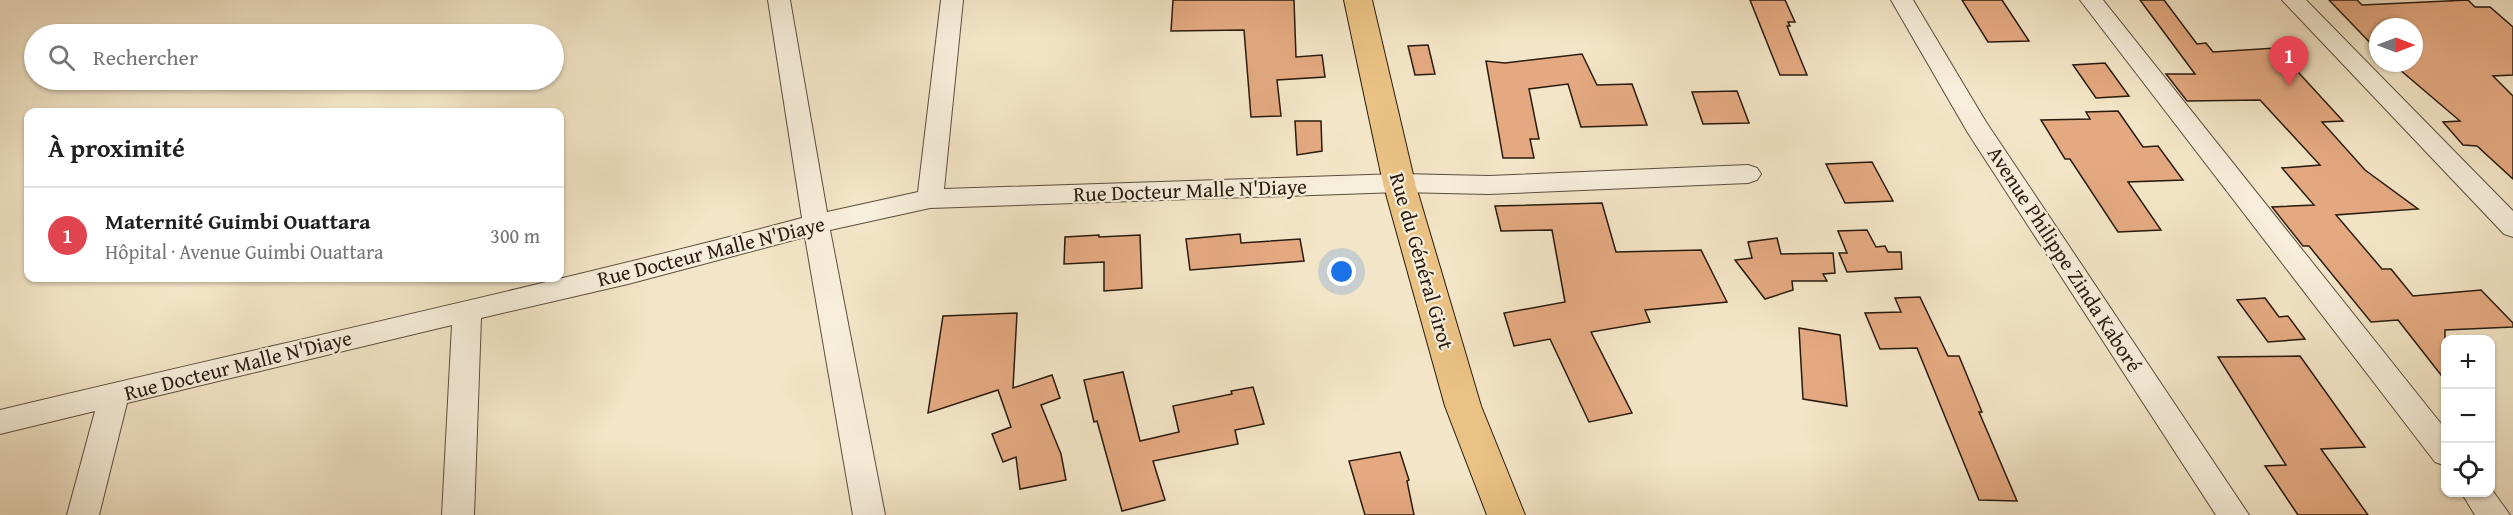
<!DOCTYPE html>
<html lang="fr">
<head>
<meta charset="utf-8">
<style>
  body { margin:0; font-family:"Gentium Book Plus",serif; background:#f2f2f2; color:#202124 }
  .controls { position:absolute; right:18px; bottom:18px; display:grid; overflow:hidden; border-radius:12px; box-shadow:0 2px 4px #0004 }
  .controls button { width:54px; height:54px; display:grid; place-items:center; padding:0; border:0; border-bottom:2px solid #e0e0e0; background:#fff; color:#202124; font:30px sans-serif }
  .compass { position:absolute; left:2369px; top:18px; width:54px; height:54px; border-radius:50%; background:#fff; box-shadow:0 2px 4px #0004; rotate:90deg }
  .you { position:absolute; left:1342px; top:272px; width:21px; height:21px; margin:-15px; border:4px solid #fff; border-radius:50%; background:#1a73e8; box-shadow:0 0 0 9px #1a73e833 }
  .badge { display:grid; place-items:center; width:39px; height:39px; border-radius:50%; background:#ea580c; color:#fff; font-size:20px; font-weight:700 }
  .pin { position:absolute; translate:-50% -50px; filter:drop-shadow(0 2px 3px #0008) }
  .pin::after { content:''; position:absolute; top:32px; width:21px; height:18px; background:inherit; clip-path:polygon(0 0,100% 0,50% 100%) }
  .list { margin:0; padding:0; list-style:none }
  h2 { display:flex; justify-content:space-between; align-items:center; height:78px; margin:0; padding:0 24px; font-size:26px }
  h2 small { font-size:20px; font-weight:400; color:#757577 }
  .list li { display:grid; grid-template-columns:39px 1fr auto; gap:18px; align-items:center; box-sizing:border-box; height:96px; padding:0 24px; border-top:2px solid #e0e0e0 }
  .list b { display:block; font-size:22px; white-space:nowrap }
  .list p { margin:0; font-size:20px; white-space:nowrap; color:#757577 }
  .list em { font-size:20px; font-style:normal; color:#757577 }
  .icon { flex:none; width:33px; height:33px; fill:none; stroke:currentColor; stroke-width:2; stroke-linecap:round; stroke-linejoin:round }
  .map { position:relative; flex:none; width:2513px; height:515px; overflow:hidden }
  .search { position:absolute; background:#fff; box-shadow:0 2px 4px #0004; left:24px; top:24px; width:540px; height:66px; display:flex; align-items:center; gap:15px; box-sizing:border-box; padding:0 21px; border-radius:33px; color:#757577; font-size:22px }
  .panel { position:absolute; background:#fff; box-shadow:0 2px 4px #0004; left:24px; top:108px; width:540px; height:174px; border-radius:12px }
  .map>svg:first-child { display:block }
  .building { fill:#e4a981; stroke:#291b0e; stroke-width:1.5 }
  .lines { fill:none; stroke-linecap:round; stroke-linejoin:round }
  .minor-casing { stroke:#5c4e3c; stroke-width:2 }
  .highway-casing { stroke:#291b0e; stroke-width:2 }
  .minor { fill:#f7eedb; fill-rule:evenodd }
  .highway { fill:#eac284; fill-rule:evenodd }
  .labels { text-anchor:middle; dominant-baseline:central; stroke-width:4.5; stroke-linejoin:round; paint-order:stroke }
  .street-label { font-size:21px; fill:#291b0e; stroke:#f7eedb }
</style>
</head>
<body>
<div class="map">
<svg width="2513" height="515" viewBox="0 0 2513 515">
  <rect width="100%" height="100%" fill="#f3e5c7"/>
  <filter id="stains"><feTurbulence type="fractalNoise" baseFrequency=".00333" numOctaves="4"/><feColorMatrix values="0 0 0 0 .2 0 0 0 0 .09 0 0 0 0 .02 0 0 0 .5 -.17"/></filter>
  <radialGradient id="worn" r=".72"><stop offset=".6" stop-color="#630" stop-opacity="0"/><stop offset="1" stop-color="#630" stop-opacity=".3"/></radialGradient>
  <!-- building -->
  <g class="building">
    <path d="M1173 0H1294L1296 57 1322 55 1325 77 1277 80 1281 116 1251 117 1244 30 1171 31Z"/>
    <path d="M1750 0H1785L1795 22H1788L1790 26H1787L1807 75H1780Z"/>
    <path d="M1962 0H2002L2029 41 1988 42Z"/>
    <path d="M2140 0H2164L2197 44 2206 43 2213 52 2276 48 2343 121 2322 122 2365 170 2418 209 2336 215 2382 269H2391L2413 296 2481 290 2513 323V327L2445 330V380L2398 320 2371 322 2309 246H2303L2272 207 2314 205 2282 168 2320 165 2260 100 2187 101 2166 74H2195Z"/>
    <path d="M2329 0H2357L2362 5 2468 0 2475 7H2490L2513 27V75L2493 76 2513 96V179L2477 146 2463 145 2443 122 2460 121 2392 63H2414V27H2378V51Z"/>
    <path d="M1428 45 1435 74 1415 75 1408 46Z"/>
    <path d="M1582 54 1597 85 1632 84 1647 125 1581 127 1568 84 1529 89 1539 139H1530L1534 158H1503L1486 61 1505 63Z"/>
    <path d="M2105 63 2129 96 2096 98 2073 65Z"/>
    <path d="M1737 91 1749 123 1703 124 1692 92Z"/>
    <path d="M2118 111 2143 147 2158 146 2183 180 2128 182 2161 230 2118 232 2070 159H2065L2041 120 2090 119 2086 112Z"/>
    <path d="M1295 121H1321L1322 151 1297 155Z"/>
    <path d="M1872 162 1893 201 1845 203 1826 164Z"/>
    <path d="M1602 203 1616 252 1701 250 1727 302 1645 310 1650 322 1591 332 1632 413 1589 422 1550 339 1514 346 1504 313 1565 302 1552 230 1501 231 1495 206Z"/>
    <path d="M1867 230 1876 247 1885 246 1888 252H1901L1902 269 1847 272 1839 253H1847L1838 231Z"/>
    <path d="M1240 234 1241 243 1300 239 1304 261 1190 270 1186 239Z"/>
    <path d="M1099 235V237L1140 235 1142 288 1104 291V262L1064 264 1065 237Z"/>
    <path d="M1777 238 1781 254 1833 253 1835 273 1823 274 1827 281H1792L1793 290 1765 299 1735 260 1752 258 1748 242Z"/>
    <path d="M1920 297 1948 356H1959L1982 412H1979L2017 501 1979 500 1917 348 1880 349 1865 313 1901 312 1895 298Z"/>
    <path d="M2265 298 2279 317 2288 316 2305 339 2268 342 2237 300Z"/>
    <path d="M1017 313 1013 388 1052 375 1060 398 1041 405 1061 454 1066 480 1020 489 1016 457 1003 462 992 434 1011 427 998 390 928 413 943 316Z"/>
    <path d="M1799 328 1840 335 1847 406 1803 399Z"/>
    <path d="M2300 356 2365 447 2321 449 2368 515H2298L2265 466 2286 465 2218 357Z"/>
    <path d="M1123 372 1140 441 1179 432 1173 406 1232 394 1231 391 1253 387 1264 424 1235 430 1238 444 1153 461 1165 500 1122 511 1097 421 1094 422 1084 380Z"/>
    <path d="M1400 452 1409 480 1407 481 1414 515H1365L1349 461Z"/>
  </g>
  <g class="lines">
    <!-- minor casing -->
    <g class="minor-casing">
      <g id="minor">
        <path d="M768 0H790L827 212 918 192 941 0H963L944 189 1399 174 1489 176 1748 165 1757 168 1761 174 1757 180 1748 183 1489 194 1399 192 930 208 830 230 885 515H853L805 237 628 284 481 318 474 515H442L452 325 127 403 99 515H67L95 411 0 434V410C267 346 536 288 802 218Z"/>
        <path d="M1891 0H1913L1986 122 2249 515H2216L1968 133Z"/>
        <path d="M2080 0H2103L2446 430V466L2435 462Z"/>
        <path d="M2282 0H2306L2513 211V237L2504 234Z"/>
        <path d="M2490 487 2510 515H2475L2461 492H2490Z"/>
      </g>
    </g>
    <!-- highway casing -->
    <g class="highway-casing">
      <path id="highway" d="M1344 0H1372L1415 183 1481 406 1525 515H1487L1445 406 1383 183Z"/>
    </g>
    <!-- minor -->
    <use href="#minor" class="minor"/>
    <!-- highway -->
    <use href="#highway" class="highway"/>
  </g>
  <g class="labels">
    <!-- street labels -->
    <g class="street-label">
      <text transform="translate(1190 190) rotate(-2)">Rue Docteur Malle N'Diaye</text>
      <text transform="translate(711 251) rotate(-14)">Rue Docteur Malle N'Diaye</text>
      <text transform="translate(2065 259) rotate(57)">Avenue Philippe Zinda Kaboré</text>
      <text transform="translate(1422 261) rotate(74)">Rue du Général Girot</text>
      <text transform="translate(238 365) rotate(-14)">Rue Docteur Malle N'Diaye</text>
    </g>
  </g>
  <rect width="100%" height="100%" filter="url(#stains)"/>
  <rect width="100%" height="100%" fill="url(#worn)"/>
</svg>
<div class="controls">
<button>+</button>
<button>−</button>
<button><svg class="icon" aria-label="locate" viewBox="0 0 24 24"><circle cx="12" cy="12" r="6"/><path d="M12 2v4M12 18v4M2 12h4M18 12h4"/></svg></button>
</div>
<svg class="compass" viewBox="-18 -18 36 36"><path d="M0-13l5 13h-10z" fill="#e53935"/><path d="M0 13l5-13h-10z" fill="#757577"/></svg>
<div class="you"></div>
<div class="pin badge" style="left:2289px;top:86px;background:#e0444e">1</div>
<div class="search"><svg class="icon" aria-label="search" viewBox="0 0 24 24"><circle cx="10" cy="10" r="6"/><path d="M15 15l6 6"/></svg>Rechercher</div>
<section class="panel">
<h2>À proximité<small></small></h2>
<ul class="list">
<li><span class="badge" style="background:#e0444e">1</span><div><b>Maternité Guimbi Ouattara</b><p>Hôpital · Avenue Guimbi Ouattara</p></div><em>300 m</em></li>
</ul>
</section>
</div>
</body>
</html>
